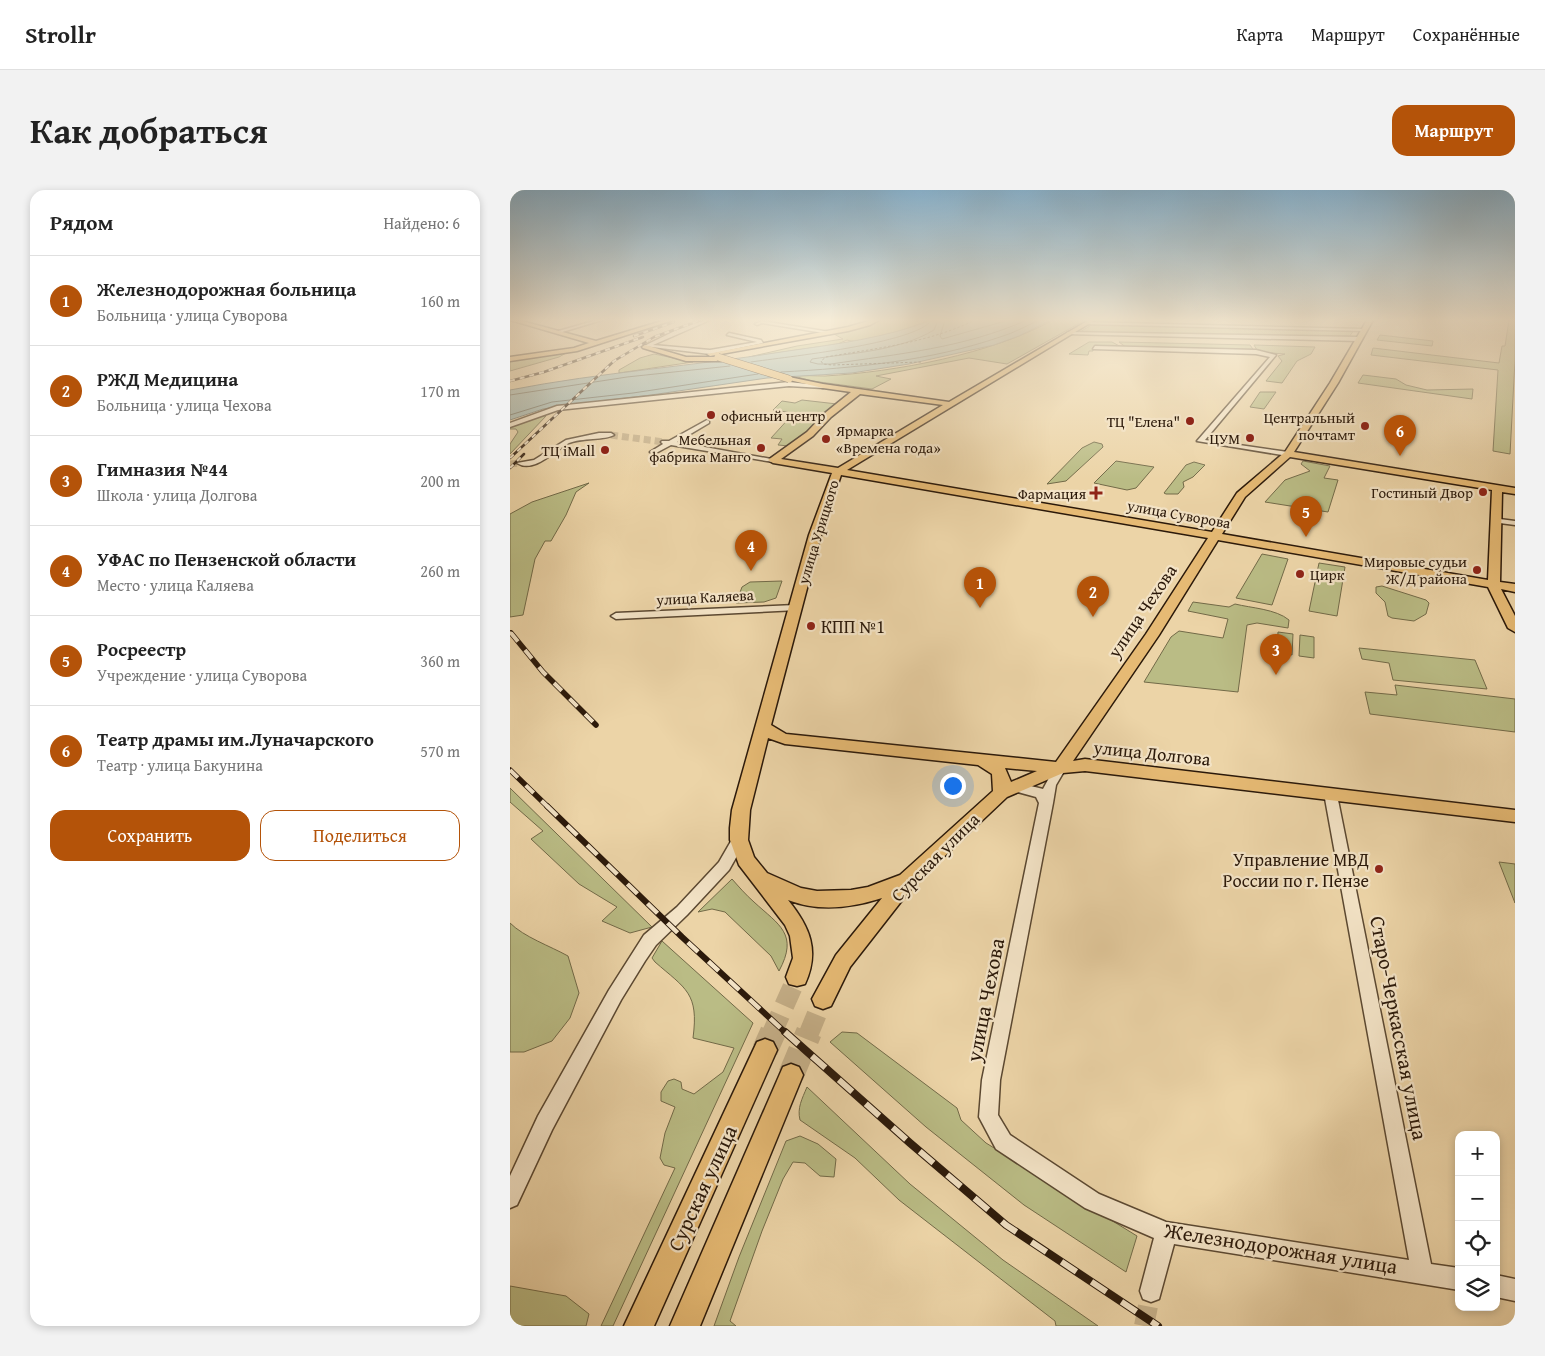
<!DOCTYPE html>
<html lang="ru">
<head>
<meta charset="utf-8">
<style>
  body { margin:0; font-family:"Gentium Book Plus",serif; background:#f2f2f2; color:#222 }
  .controls { position:absolute; right:15px; bottom:15px; display:grid; overflow:hidden; border-radius:10px; box-shadow:0 2px 8px #0003 }
  .controls button { width:45px; height:45px; display:grid; place-items:center; padding:0; border:0; border-bottom:1px solid #e0e0e0; background:#fff; color:#222; font:25px sans-serif }
  .you { position:absolute; left:442px; top:595px; width:18px; height:18px; margin:-12px; border:4px solid #fff; border-radius:50%; background:#1a73e8; box-shadow:0 0 0 8px #1a73e833 }
  .badge { display:grid; place-items:center; width:32px; height:32px; border-radius:50%; background:#b45309; color:#fff; font-size:16px; font-weight:700 }
  .pin { position:absolute; translate:-50% -41px; filter:drop-shadow(0 1px 2px #0008) }
  .pin::after { content:''; position:absolute; top:26px; width:18px; height:15px; background:inherit; clip-path:polygon(0 0,100% 0,50% 100%) }
  .list { margin:0; padding:0; list-style:none }
  h2 { display:flex; justify-content:space-between; align-items:center; height:65px; margin:0; padding:0 20px; font-size:21px }
  h2 small { font-size:16px; font-weight:400; color:#767676 }
  .list li { display:grid; grid-template-columns:32px 1fr auto; gap:15px; align-items:center; box-sizing:border-box; height:90px; padding:0 20px; border-top:1px solid #e0e0e0 }
  .list b { display:block; font-size:19px; white-space:nowrap }
  .list p { margin:0; font-size:16px; white-space:nowrap; color:#767676 }
  .list em { font-size:16px; font-style:normal; color:#767676 }
  .actions { display:flex; gap:10px; padding:15px 20px }
  .actions a { flex:1; padding:11px 0; border:1px solid #b45309; border-radius:15px; text-align:center; font-size:18px; color:#b45309 }
  .actions .main { background:#b45309; color:#fff }
  .icon { flex:none; width:28px; height:28px; fill:none; stroke:currentColor; stroke-width:2; stroke-linecap:round; stroke-linejoin:round }
  .map { position:relative; flex:none; width:1005px; height:1136px; overflow:hidden; border-radius:15px }
  header { display:flex; align-items:center; gap:30px; box-sizing:border-box; height:70px; padding:0 25px; background:#fff; border-bottom:1px solid #e0e0e0 }
  header strong { font-size:24px }
  nav { display:flex; gap:28px; margin-inline-start:auto; font-size:18px }
  .intro { display:flex; align-items:center; justify-content:space-between; box-sizing:border-box; height:120px; padding:0 30px }
  h1 { margin:0; font-size:35px }
  .button { padding:12px 22px; border-radius:15px; background:#b45309; color:#fff; font-size:18px; font-weight:700 }
  main { display:flex; gap:30px; padding:0 30px }
  aside { flex:1; background:#fff; border-radius:15px; box-shadow:0 2px 8px #0003 }
  .map>svg:first-child { display:block }
  .green { fill:#babc85; stroke:#726a48 }
  .water { fill:#9cb6b2; stroke:#6f776f }
  .lines { fill:none; stroke-linecap:round; stroke-linejoin:round }
  .shore { stroke:#64685e; stroke-width:1 }
  .ferry { stroke:#4d483c; stroke-width:1; stroke-dasharray:2.5 2; stroke-linecap:butt }
  .minor-tunnel-far1 { stroke:#c5af88; stroke-width:7; stroke-dasharray:7 4; stroke-linecap:butt }
  .minor-tunnel { stroke:#c5af88; stroke-width:20; stroke-dasharray:20 10; stroke-linecap:butt }
  .major-tunnel-far1 { stroke:#c5af88; stroke-width:20; stroke-dasharray:20 10; stroke-linecap:butt }
  .major-tunnel { stroke:#c5af88; stroke-width:26; stroke-dasharray:26 13; stroke-linecap:butt }
  .minor-casing { stroke:#5b4831; stroke-width:3 }
  .major-casing { stroke:#2b190a; stroke-width:3 }
  .minor { fill:#f3e3c6; fill-rule:evenodd }
  .major { fill:#e6ba74; fill-rule:evenodd }
  .rail-far4-casing { stroke:#2b190a; stroke-width:2.5 }
  .rail-far3-casing { stroke:#2b190a; stroke-width:4 }
  .rail-far2-casing { stroke:#2b190a; stroke-width:5.5 }
  .rail-far1-casing { stroke:#2b190a; stroke-width:6 }
  .rail-casing { stroke:#2b190a; stroke-width:8 }
  .rail-far4 { stroke:#f3e3c6; stroke-width:2; stroke-dasharray:5; stroke-linecap:butt }
  .rail-far3 { stroke:#f3e3c6; stroke-width:2.5; stroke-dasharray:8; stroke-linecap:butt }
  .rail-far2 { stroke:#f3e3c6; stroke-width:4; stroke-dasharray:11; stroke-linecap:butt }
  .rail-far1 { stroke:#f3e3c6; stroke-width:4.5; stroke-dasharray:14; stroke-linecap:butt }
  .rail { stroke:#f3e3c6; stroke-width:6; stroke-dasharray:18; stroke-linecap:butt }
  .major-bridge-casing { stroke:#2b190a; stroke-width:8; stroke-linecap:butt }
  .major-bridge { stroke:#e6ba74; stroke-width:7 }
  .poi-dot { fill:#8f2418; stroke:#f3e3c6; stroke-width:2 }
  .labels { text-anchor:middle; dominant-baseline:central; stroke-width:4.5; stroke-linejoin:round; paint-order:stroke }
  .far-poi-label { font-size:15px; fill:#2b190a; stroke:#f3e3c6; text-anchor:end }
  .far-street-label { font-size:15px; fill:#2b190a; stroke:#f3e3c6 }
  .street-label { font-size:18px; fill:#2b190a; stroke:#f3e3c6 }
  .poi-label { font-size:18px; fill:#2b190a; stroke:#f3e3c6; text-anchor:start }
  .near-street-label { font-size:21px; fill:#2b190a; stroke:#f3e3c6 }
</style>
</head>
<body>
<header>
<strong>Strollr</strong>
<nav><a>Карта</a><a>Маршрут</a><a>Сохранённые</a></nav>
</header>
<div class="intro"><h1>Как добраться</h1><a class="button">Маршрут</a></div>
<main>
<aside>
<h2>Рядом<small>Найдено: 6</small></h2>
<ul class="list">
<li><span class="badge">1</span><div><b>Железнодорожная больница</b><p>Больница · улица Суворова</p></div><em>160 m</em></li>
<li><span class="badge">2</span><div><b>РЖД Медицина</b><p>Больница · улица Чехова</p></div><em>170 m</em></li>
<li><span class="badge">3</span><div><b>Гимназия №44</b><p>Школа · улица Долгова</p></div><em>200 m</em></li>
<li><span class="badge">4</span><div><b>УФАС по Пензенской области</b><p>Место · улица Каляева</p></div><em>260 m</em></li>
<li><span class="badge">5</span><div><b>Росреестр</b><p>Учреждение · улица Суворова</p></div><em>360 m</em></li>
<li><span class="badge">6</span><div><b>Театр драмы им.Луначарского</b><p>Театр · улица Бакунина</p></div><em>570 m</em></li>
</ul>
<div class="actions"><a class="main">Сохранить</a><a>Поделиться</a></div>
</aside>
<div class="map">
<svg width="1005" height="1136" viewBox="0 0 1005 1136">
  <rect width="100%" height="100%" fill="#ecd4a7"/>
  <filter id="stains"><feTurbulence type="fractalNoise" baseFrequency=".004" numOctaves="4"/><feColorMatrix values="0 0 0 0 .2 0 0 0 0 .09 0 0 0 0 .02 0 0 0 .5 -.17"/></filter>
  <radialGradient id="worn" r=".72"><stop offset=".6" stop-color="#630" stop-opacity="0"/><stop offset="1" stop-color="#630" stop-opacity=".3"/></radialGradient>
  <!-- green -->
  <g class="green">
    <path d="M371 130H420C405 136 351 156 337 150L328 154 239 167 287 156 333 149 324 144 357 136Z"/>
    <path d="M543 130H575L497 174 459 168 366 186 381 189 362 199 302 191 284 186C295 185 305 186 315 186 385 182 482 164 543 130Z"/>
    <path d="M999 130H1005V170L1000 264 983 261 988 180 861 165 863 158 989 173 992 156H995Z"/>
    <path d="M583 134 844 140 839 147 570 142Z"/>
    <path d="M870 145 923 151 922 156 867 150Z"/>
    <path d="M579 152H602L613 158 583 157V161H579L578 165 559 164Z"/>
    <path d="M609 152 740 155 745 162 617 158Z"/>
    <path d="M744 155 805 157 801 164 787 171 772 193 756 191 772 171 768 166 775 164 748 162Z"/>
    <path d="M56 163 49 167 0 181V171Z"/>
    <path d="M144 164 183 172 109 183V180L130 168Z"/>
    <path d="M853 185 886 189 896 195 917 200 963 199 962 209 848 193Z"/>
    <path d="M750 202H766L754 219 740 217Z"/>
    <path d="M292 210 327 214 293 247 279 256 268 255 272 249 261 248 282 225 277 222 263 220 272 211 285 213Z"/>
    <path d="M31 226H36L0 264V254L8 242 6 239H0V236Z"/>
    <path d="M584 252 592 254 593 257 556 291 537 294 572 258Z"/>
    <path d="M606 271 644 277 626 298 617 300 584 293Z"/>
    <path d="M793 271 820 276 814 288 828 290 818 322 755 312 775 290 800 281 791 274Z"/>
    <path d="M684 272 695 275 683 287 673 292 674 297 668 304H656L654 303 676 275Z"/>
    <path d="M79 293 66 302 56 325 41 351H35L25 369 13 425 0 427V324L22 312Z"/>
    <path d="M752 364 778 369 762 415 726 408Z"/>
    <path d="M809 373 835 377 827 426 799 421Z"/>
    <path d="M272 391 266 408 254 412 226 413 232 397 240 392Z"/>
    <path d="M872 396 916 410 919 413 916 424 904 431 882 428 878 426 875 412 866 403V397Z"/>
    <path d="M683 412 719 417 725 414C741 418 766 419 779 430L778 438 747 433 737 435 728 502 634 492 661 447 669 441 713 448 718 429 678 421Z"/>
    <path d="M768 442 783 444 782 465 767 462Z"/>
    <path d="M790 445 804 447V468L789 466Z"/>
    <path d="M849 458 965 470 977 499 883 490 879 473 852 469Z"/>
    <path d="M885 495 1005 509V542L860 524 855 502 887 505Z"/>
    <path d="M0 598 142 737 120 743 92 731 107 717 69 694 21 649 33 641 0 612Z"/>
    <path d="M989 672 1005 674V713Z"/>
    <path d="M222 689C229 697 236 705 244 712 269 735 289 744 269 781L261 766 215 722 202 719 188 722Z"/>
    <path d="M0 733C14 747 40 756 58 766L69 803 60 828 42 851 14 862H0Z"/>
    <path d="M152 751 243 833 103 1136H91L165 978 154 975 150 968 155 943 165 917 151 911V902L158 891 164 889 171 892 172 899 184 904 213 882 224 858 183 848C189 803 176 799 145 772L142 768Z"/>
    <path d="M332 842 347 843 447 918 451 930 476 953 627 1046 616 1082 514 1015 416 937 320 852Z"/>
    <path d="M297 897 400 994 493 1070 588 1136H546L545 1131 389 1010 345 968 290 930C287 918 292 909 297 897Z"/>
    <path d="M290 946 308 954 326 969 324 987 310 986 295 973 283 972 273 989 252 1041 220 1131 226 1136H204L229 1067 276 951Z"/>
    <path d="M0 1096 56 1106 79 1124 76 1136H0Z"/>
  </g>
  <!-- water -->
  <path class="water" d="M422 130H541L509 146 484 155 399 174 342 183 257 188 141 205 58 215 33 219 0 230V200C92 182 185 176 278 161 327 154 375 148 422 130Z"/>
  <g class="lines">
    <!-- shore -->
    <g class="shore">
      <path d="M428 130 424 140C389 161 342 163 302 169L300 172 308 174H321C388 164 454 158 517 130"/>
      <path d="M435 130 430 146 432 149 499 130"/>
      <path d="M241 172C274 167 406 154 422 130"/>
      <path d="M271 182C345 178 420 171 490 147 504 143 516 136 529 130"/>
      <path d="M0 205 117 187 220 176"/>
      <path d="M0 225 42 212 123 203 248 184"/>
    </g>
    <!-- ferry -->
    <path class="ferry" d="M411 172 322 175 313 174 311 171 316 167C367 158 418 153 465 130"/>
    <!-- minor-tunnel-far1 -->
    <g class="minor-tunnel-far1">
      <path d="M101 245 154 252"/>
      <path d="M0 274 11 273"/>
    </g>
    <!-- minor-tunnel -->
    <path class="minor-tunnel" d="M634 1136 641 1101"/>
    <!-- major-tunnel-far1 -->
    <g class="major-tunnel-far1">
      <path d="M262 843 287 787"/>
      <path d="M299 843 313 809"/>
    </g>
    <!-- major-tunnel -->
    <g class="major-tunnel">
      <path d="M255 860 263 842"/>
      <path d="M281 885 299 842"/>
    </g>
    <!-- minor casing -->
    <g class="minor-casing">
      <g id="minor">
        <path d="M87 130H92L49 143 45 142Z"/>
        <path d="M195 130H200L143 155 200 160 247 152 217 145 219 143 251 150 253 153 200 164 134 156 171 138Z"/>
        <path d="M252 131 320 142 322 143 320 144 252 133 247 135 245 134Z"/>
        <path d="M576 132 854 139 856 140 854 141 574 134Z"/>
        <path d="M558 142 849 147 852 149 849 151 556 144Z"/>
        <path d="M585 156 746 160 766 165 695 250 778 262 782 264 778 266 687 251 760 167 746 164 583 159Z"/>
        <path d="M279 192 316 196 313 198 279 196 48 220 0 237V233L47 216Z"/>
        <path d="M197 230 199 231V233L167 252 267 270 263 272 161 255 146 263 140 262 153 254 151 252 152 251H159Z"/>
        <path d="M89 243H101L104 245C96 250 71 248 59 253 45 260 24 284 7 273L24 270 56 250Z"/>
        <path d="M982 328 1005 331V335L982 332Z"/>
        <path d="M285 415 288 416V420L106 429 101 426 106 423Z"/>
        <path d="M550 574 556 578 546 595 543 613 490 890 488 925 500 945 589 1004 656 1032 899 1070 814 603 816 600H826L921 1074 949 1078V1100L664 1054 649 1109 641 1112 633 1109 630 1101 644 1048 575 1018 486 959 469 927 472 890 529 613 526 607 500 600 498 597 500 594 505 592 533 599 546 575Z"/>
        <path d="M229 645 234 646 236 650 219 680 177 725 146 755 135 771 111 810 42 940 7 1015 0 1018V986L28 926 99 800 134 745 167 717 209 672 224 646Z"/>
        <path d="M986 1085 1005 1089V1111L986 1107Z"/>
      </g>
    </g>
    <!-- major casing -->
    <g class="major-casing">
      <g id="major">
        <path d="M0 130H8L86 151 155 130H163L67 161 0 171V167L64 158 79 153Z"/>
        <path d="M362 130H369L360 135 338 141 200 166 197 164 338 137Z"/>
        <path d="M579 130H585L337 280 702 342 727 303 775 262 820 193 857 130H863L828 193 784 262 1005 298V304L992 302 990 392 1005 394V402L991 399 1005 426V442L998 438 978 397 708 350 649 445 563 571 575 569 1005 620V632L575 581 553 583 497 607 404 695 340 777 321 816 313 819 305 816 302 809 326 765 372 708C341 718 309 722 278 710 300 737 310 761 295 794L287 796 279 794 276 787 283 768 280 746 275 735 229 675 220 650V638L222 620 299 345 322 283 263 273 258 270 297 242 315 223 341 202 313 198 275 189 279 187 313 194 439 212ZM350 204 433 215 328 278 271 269 303 246 321 227ZM780 267 982 300 978 390 712 344 735 307ZM331 285 698 348 636 444 546 572 276 544 261 535 311 345ZM258 548 275 554 468 575 482 584 483 601 390 685 358 697 341 700 307 701 291 698 257 683 244 667 238 650 240 620ZM495 578 527 581 501 592Z"/>
        <path d="M135 155 176 167H211L214 169 211 171H176L133 158 132 157Z"/>
        <path d="M255 849 263 852 267 860 144 1136H114L247 852Z"/>
        <path d="M281 874 289 877 293 885 190 1136H160L273 877Z"/>
      </g>
    </g>
    <!-- minor -->
    <use href="#minor" class="minor"/>
    <!-- major -->
    <use href="#major" class="major"/>
    <!-- rail-far4 casing -->
    <g class="rail-far4-casing">
      <g id="rail-far4">
        <path d="M124 146 164 132"/>
        <path d="M0 191 34 182 133 147"/>
        <path d="M0 268 104 171 144 147 191 130"/>
        <path d="M0 278 14 264"/>
      </g>
    </g>
    <!-- rail-far3 casing -->
    <g class="rail-far3-casing">
      <path id="rail-far3" d="M0 442 2 444"/>
    </g>
    <!-- rail-far2 casing -->
    <g class="rail-far2-casing">
      <g id="rail-far2">
        <path d="M1 443 33 482 86 535"/>
        <path d="M0 580 38 617"/>
      </g>
    </g>
    <!-- rail-far1 casing -->
    <g class="rail-far1-casing">
      <path id="rail-far1" d="M37 616 172 747 276 843"/>
    </g>
    <!-- rail casing -->
    <g class="rail-casing">
      <path id="rail" d="M275 842 400 953 496 1035 648 1136"/>
    </g>
    <!-- rail-far4 -->
    <use href="#rail-far4" class="rail-far4"/>
    <!-- rail-far3 -->
    <use href="#rail-far3" class="rail-far3"/>
    <!-- rail-far2 -->
    <use href="#rail-far2" class="rail-far2"/>
    <!-- rail-far1 -->
    <use href="#rail-far1" class="rail-far1"/>
    <!-- rail -->
    <use href="#rail" class="rail"/>
    <!-- major-bridge casing -->
    <g class="major-bridge-casing">
      <path id="major-bridge" d="M208 167 279 189"/>
    </g>
    <!-- major-bridge -->
    <use href="#major-bridge" class="major-bridge"/>
  </g>
  <!-- sky -->
  <linearGradient id="sky" x2="0" y2="1"><stop stop-color="#89b5d2"/><stop offset="0.45" stop-color="#f6ecd7"/><stop offset="1" stop-color="#f6ecd7" stop-opacity="0"/></linearGradient>
  <rect width="1005" height="289" fill="url(#sky)"/>
  <!-- markers -->
  <g class="poi-dot">
    <circle cx="201" cy="225" r="5"/>
    <circle cx="680" cy="231" r="5"/>
    <circle cx="855" cy="236" r="5"/>
    <circle cx="740" cy="248" r="5"/>
    <circle cx="316" cy="249" r="5"/>
    <circle cx="251" cy="258" r="5"/>
    <circle cx="95" cy="260" r="5"/>
    <circle cx="973" cy="302" r="5"/>
    <path d="M583.5 295.5h5v5h5v5h-5v5h-5v-5h-5v-5h5z"/>
    <circle cx="967" cy="380" r="5"/>
    <circle cx="790" cy="384" r="5"/>
    <circle cx="301" cy="436" r="5"/>
    <circle cx="869" cy="679" r="5"/>
  </g>
  <g class="labels">
    <!-- far-poi labels -->
    <g class="far-poi-label">
      <text x="211" y="225" text-anchor="start">офисный центр</text>
      <text x="845" y="227">Центральный<tspan x="845" dy="17">почтамт</tspan></text>
      <text x="670" y="231">ТЦ "Елена"</text>
      <text x="326" y="240" text-anchor="start">Ярмарка<tspan x="326" dy="17">«Времена года»</tspan></text>
      <text x="730" y="248">ЦУМ</text>
      <text x="241" y="249">Мебельная<tspan x="241" dy="17">фабрика Манго</tspan></text>
      <text x="85" y="260">ТЦ iMall</text>
      <text x="963" y="302">Гостиный Двор</text>
      <text x="576" y="303">Фармация</text>
      <text x="957" y="371">Мировые судьи<tspan x="957" dy="17">Ж/Д района</tspan></text>
      <text x="800" y="384" text-anchor="start">Цирк</text>
    </g>
    <!-- far-street labels -->
    <g class="far-street-label">
      <text transform="translate(669 324) rotate(10)">улица Суворова</text>
      <text transform="translate(308 342) rotate(-73)">улица Урицкого</text>
      <text transform="translate(195 407) rotate(-3)">улица Каляева</text>
    </g>
    <!-- street labels -->
    <g class="street-label">
      <text transform="translate(632 421) rotate(-56)">улица Чехова</text>
      <text transform="translate(642 563) rotate(6)">улица Долгова</text>
      <text transform="translate(425 667) rotate(-45)">Сурская улица</text>
    </g>
    <!-- poi labels -->
    <g class="poi-label">
      <text x="311" y="436">КПП №1</text>
      <text x="859" y="669" text-anchor="end">Управление МВД<tspan x="859" dy="21">России по г. Пензе</tspan></text>
    </g>
    <!-- near-street labels -->
    <g class="near-street-label">
      <text transform="translate(475 810) rotate(-79)">улица Чехова</text>
      <text transform="translate(889 838) rotate(79)">Старо-Черкасская улица</text>
      <text transform="translate(192 998) rotate(-65)">Сурская улица</text>
      <text transform="translate(771 1058) rotate(9)">Железнодорожная улица</text>
    </g>
  </g>
  <rect width="100%" height="100%" filter="url(#stains)"/>
  <rect width="100%" height="100%" fill="url(#worn)"/>
</svg>
<div class="controls">
<button>+</button>
<button>−</button>
<button><svg class="icon" aria-label="locate" viewBox="0 0 24 24"><circle cx="12" cy="12" r="6"/><path d="M12 2v4M12 18v4M2 12h4M18 12h4"/></svg></button>
<button><svg class="icon" aria-label="layers" viewBox="0 0 24 24"><path d="M12 4l9 5-9 5-9-5zM3 14l9 5 9-5"/></svg></button>
</div>
<div class="you"></div>
<div class="pin badge" style="left:470px;top:418px">1</div>
<div class="pin badge" style="left:583px;top:427px">2</div>
<div class="pin badge" style="left:766px;top:485px">3</div>
<div class="pin badge" style="left:241px;top:381px">4</div>
<div class="pin badge" style="left:796px;top:347px">5</div>
<div class="pin badge" style="left:890px;top:266px">6</div>
</div>
</main>
</body>
</html>
